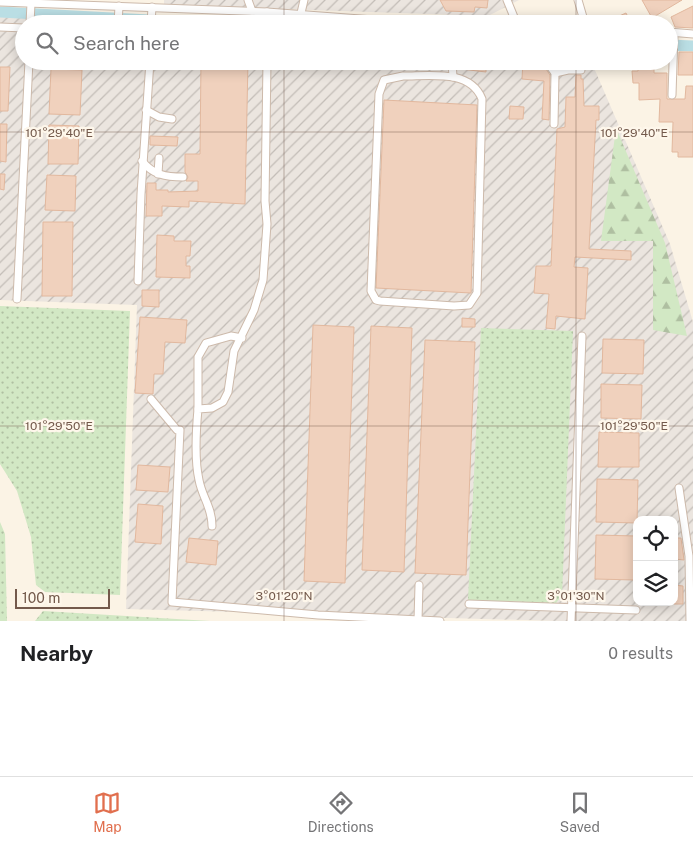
<!DOCTYPE html>
<html lang="en">
<head>
<meta charset="utf-8">
<style>
  body { margin:0; font-family:"Public Sans",sans-serif; background:#f2f2f2; color:#202124 }
  .controls { position:absolute; right:15px; bottom:15px; display:grid; overflow:hidden; border-radius:10px; box-shadow:0 2px 12px #0003 }
  .controls button { width:45px; height:45px; display:grid; place-items:center; padding:0; border:0; border-bottom:1px solid #e0e0e0; background:#fff; color:#202124; font:25px sans-serif }
  .scale { position:absolute; left:15px; bottom:12px; width:95px; box-sizing:border-box; padding-left:5px; border:2px solid #73594b; border-top:0; font-size:14px; line-height:18px; white-space:nowrap; color:#73594b; -webkit-text-stroke:4px #fef7eb; paint-order:stroke }
  .list { margin:0; padding:0; list-style:none }
  h2 { display:flex; justify-content:space-between; align-items:center; height:65px; margin:0; padding:0 20px; font-size:21px }
  h2 small { font-size:16px; font-weight:400; color:#757577 }
  .icon { flex:none; width:28px; height:28px; fill:none; stroke:currentColor; stroke-width:2; stroke-linecap:round; stroke-linejoin:round }
  .map { position:relative; flex:none; width:693px; height:621px; overflow:hidden }
  .search { position:absolute; background:#fff; box-shadow:0 2px 12px #0003; left:15px; right:15px; top:15px; height:55px; display:flex; align-items:center; gap:12px; box-sizing:border-box; padding:0 18px; border-radius:28px; color:#757577; font-size:19px }
  .sheet { height:155px; background:#fff }
  nav { display:flex; justify-content:space-around; align-items:center; box-sizing:border-box; height:70px; border-top:1px solid #e0e0e0; background:#fff; font-size:14px; color:#757577 }
  nav a { display:grid; justify-items:center; gap:2px }
  nav .on { color:#e16f4e }
  .map>svg:first-child { display:block }
  .industrial { fill:url(#industrial-furrows); fill-rule:evenodd }
  .grass { fill:url(#grass-dots) }
  .forest { fill:url(#forest-firs) }
  .lines { fill:none; stroke-linecap:round; stroke-linejoin:round }
  .river { stroke:#badee4; stroke-width:11 }
  .building { fill:#f0d1bd; stroke:#e2b89e }
  .minor-casing { stroke:#cdbaab; stroke-width:9 }
  .minor { stroke:#fff; stroke-width:7 }
  .ticks { fill:none; stroke:#73594b; stroke-width:1; stroke-opacity:0.45 }
  .ticks-label { font-size:12px; text-anchor:middle; fill:#73594b; stroke:#fef7eb; stroke-width:4.5; stroke-linejoin:round; paint-order:stroke }
</style>
</head>
<body>
<div class="map">
<svg width="693" height="621" viewBox="0 0 693 621">
  <defs>
    <pattern id="industrial-furrows" width="10" height="10" patternUnits="userSpaceOnUse" patternTransform="scale(1.25)"><rect width="10" height="10" fill="#ebe5df"/><path d="M-1 1l2-2M0 10L10 0M9 11l2-2" fill="none" stroke="#c3bdb7"/></pattern>
    <pattern id="grass-dots" width="8" height="8" patternUnits="userSpaceOnUse" patternTransform="scale(1.25)"><rect width="8" height="8" fill="#d2e8c4"/><path d="M2 2h.1M6 6h.1" fill="none" stroke="#afbfa1" stroke-width="1.8" stroke-linecap="round"/></pattern>
    <pattern id="forest-firs" width="22" height="20" patternUnits="userSpaceOnUse" patternTransform="scale(1.25)"><rect width="22" height="20" fill="#d2e8c4"/><path d="M5 1l3.5 6h-7zM16 11l3.5 6h-7z" fill="#afbfa1"/></pattern>
  </defs>
  <rect width="100%" height="100%" fill="#fbf3e5"/>
  <!-- industrial -->
  <g class="industrial">
    <path d="M164 0H519L488 16 164 5Z"/>
    <path d="M0 16 173 24H24V61H591L670 244 693 322V621H559L126 609 137 305 0 300ZM637 520H674V602H637Z"/>
  </g>
  <!-- grass -->
  <g class="grass">
    <path d="M0 306 130 311 120 595 45 592 36 585 31 537 17 491 0 464Z"/>
    <path d="M481 328 573 331 562 595 556 603 468 600Z"/>
    <path d="M0 522 5 534 7 621H0Z"/>
    <path d="M43 611 210 621H35Z"/>
  </g>
  <!-- forest -->
  <path class="forest" d="M616 128 665 243 687 336 653 330V241H601Z"/>
  <g class="lines">
    <!-- river -->
    <g class="river">
      <path d="M0 12 223 24"/>
      <path d="M669 45 693 46"/>
    </g>
  </g>
  <!-- building -->
  <g class="building">
    <path d="M440 0H488L487 8 475 7 474 12 446 11Z"/>
    <path d="M642 0H682L652 18Z"/>
    <path d="M693 6V28L675 27 671 17Z"/>
    <path d="M626 13 630 21 621 24 617 17Z"/>
    <path d="M679 52H693V75H678Z"/>
    <path d="M201 61H248L245 204 189 201V207L162 206V216H146L147 183H156V190H168V192L198 191V181H186L188 177 185 172V154H200Z"/>
    <path d="M461 61H486V72L461 69Z"/>
    <path d="M523 61H545L544 66 550 75 549 120 542 119 544 81 522 79Z"/>
    <path d="M553 61H570V65L556 66Z"/>
    <path d="M638 61H654V73H667V99H685L686 86H693V157H678V152H672L673 122H659L660 99 639 100V83H633L632 71H638Z"/>
    <path d="M0 67H10L8 111H0Z"/>
    <path d="M51 69 82 70 80 115 49 114Z"/>
    <path d="M576 75H581V79H583L584 106H599V120H596L589 249 631 251V260L575 257 574 267 588 268 585 319 556 316 555 329 546 328 549 294 534 293 536 266H551L557 129 565 127 566 97H575Z"/>
    <path d="M384 100 477 105 471 293 376 288Z"/>
    <path d="M510 106 524 107 523 119H509Z"/>
    <path d="M0 124H7L6 162 0 161Z"/>
    <path d="M49 125 79 126 78 164H48Z"/>
    <path d="M150 136 178 137 177 146 150 145Z"/>
    <path d="M0 174H5L4 190 0 189Z"/>
    <path d="M47 175 76 176 75 211 45 210Z"/>
    <path d="M43 222H73L72 296H42Z"/>
    <path d="M157 235 174 236V241H191L190 256H186V266H190V278L156 277Z"/>
    <path d="M142 290H159V307L142 306Z"/>
    <path d="M140 317 187 320 185 343 165 342 163 374H154L153 394 135 393Z"/>
    <path d="M462 318 475 319V327H462Z"/>
    <path d="M313 325 354 327 345 583 304 581Z"/>
    <path d="M371 326 412 328 404 572 362 570Z"/>
    <path d="M603 339 644 340 643 374 602 373Z"/>
    <path d="M425 340 475 342 466 575 415 573Z"/>
    <path d="M601 384 642 385 641 419 601 418Z"/>
    <path d="M599 432 639 433V467H598Z"/>
    <path d="M138 465 170 467 168 492 136 490Z"/>
    <path d="M597 479 638 480 637 523 596 522Z"/>
    <path d="M138 504 163 506 161 544 135 542Z"/>
    <path d="M596 535 636 536 635 580 595 579Z"/>
    <path d="M189 538 218 541 216 565 186 562Z"/>
    <path d="M674 538H681L684 560 674 559Z"/>
    <path d="M674 585 683 586V604H674Z"/>
  </g>
  <g class="lines">
    <!-- minor casing -->
    <g class="minor-casing">
      <g id="minor">
        <path d="M248 0 252 11"/>
        <path d="M507 0 516 22"/>
        <path d="M578 0 585 24"/>
        <path d="M0 2 267 12 387 21 538 24"/>
        <path d="M301 13 304 0"/>
        <path d="M30 24 31 3"/>
        <path d="M118 24 119 6"/>
        <path d="M151 24 152 7"/>
        <path d="M266 24 267 12"/>
        <path d="M0 27 24 28"/>
        <path d="M669 32 693 34"/>
        <path d="M452 61 453 77"/>
        <path d="M549 65 555 73 554 124"/>
        <path d="M555 73 568 70H581"/>
        <path d="M403 76C430 76 470 69 482 99L477 293 469 305 454 306 380 301 376 300 371 291 379 94 384 80Z"/>
        <path d="M672 95 674 33"/>
        <path d="M146 110 159 117 172 119"/>
        <path d="M142 161C153 175 166 177 183 177"/>
        <path d="M158 174 159 158"/>
        <path d="M138 281 141 194 150 61"/>
        <path d="M17 299 29 61"/>
        <path d="M151 399 177 430H180L172 602 318 615 440 621"/>
        <path d="M198 409V357L206 343 231 336 242 338"/>
        <path d="M679 488 689 556 690 621"/>
        <path d="M212 526C212 507 202 497 199 480 194 458 196 431 198 409L212 408 223 402 228 392 234 351 254 310 263 280 267 224 265 201 267 61"/>
        <path d="M469 604 636 610"/>
        <path d="M418 620 419 585"/>
        <path d="M571 621 582 336"/>
      </g>
    </g>
    <!-- minor -->
    <use href="#minor" class="minor"/>
  </g>
  <!-- ticks -->
  <path class="ticks" d="M284 0V24M576 0V24M284 61V621M576 61V621M0 132H693M0 426H693"/>
  <g class="ticks-label">
    <text x="634" y="137">101°29'40"E</text>
    <text x="59" y="137">101°29'40"E</text>
    <text x="634" y="430">101°29'50"E</text>
    <text x="59" y="430">101°29'50"E</text>
    <text x="284" y="600">3°01'20"N</text>
    <text x="576" y="600">3°01'30"N</text>
  </g>
</svg>
<div class="controls">
<button><svg class="icon" aria-label="locate" viewBox="0 0 24 24"><circle cx="12" cy="12" r="6"/><path d="M12 2v4M12 18v4M2 12h4M18 12h4"/></svg></button>
<button><svg class="icon" aria-label="layers" viewBox="0 0 24 24"><path d="M12 4l9 5-9 5-9-5zM3 14l9 5 9-5"/></svg></button>
</div>
<div class="scale">100 m</div>
<div class="search"><svg class="icon" aria-label="search" viewBox="0 0 24 24"><circle cx="10" cy="10" r="6"/><path d="M15 15l6 6"/></svg>Search here</div>
</div>
<section class="sheet">
<h2>Nearby<small>0 results</small></h2>
<ul class="list">
</ul>
</section>
<nav>
<a class="on"><svg class="icon" aria-label="map" viewBox="0 0 24 24"><path d="M3 6l6-2 6 2 6-2v14l-6 2-6-2-6 2zM9 4v14M15 6v14"/></svg>Map</a>
<a><svg class="icon" aria-label="directions" viewBox="0 0 24 24"><path d="M12 3l9 9-9 9-9-9zM9 14v-3h6M13 9l2 2-2 2"/></svg>Directions</a>
<a><svg class="icon" aria-label="saved" viewBox="0 0 24 24"><path d="M7 4h10v16l-5-4-5 4z"/></svg>Saved</a>
</nav>
</body>
</html>
